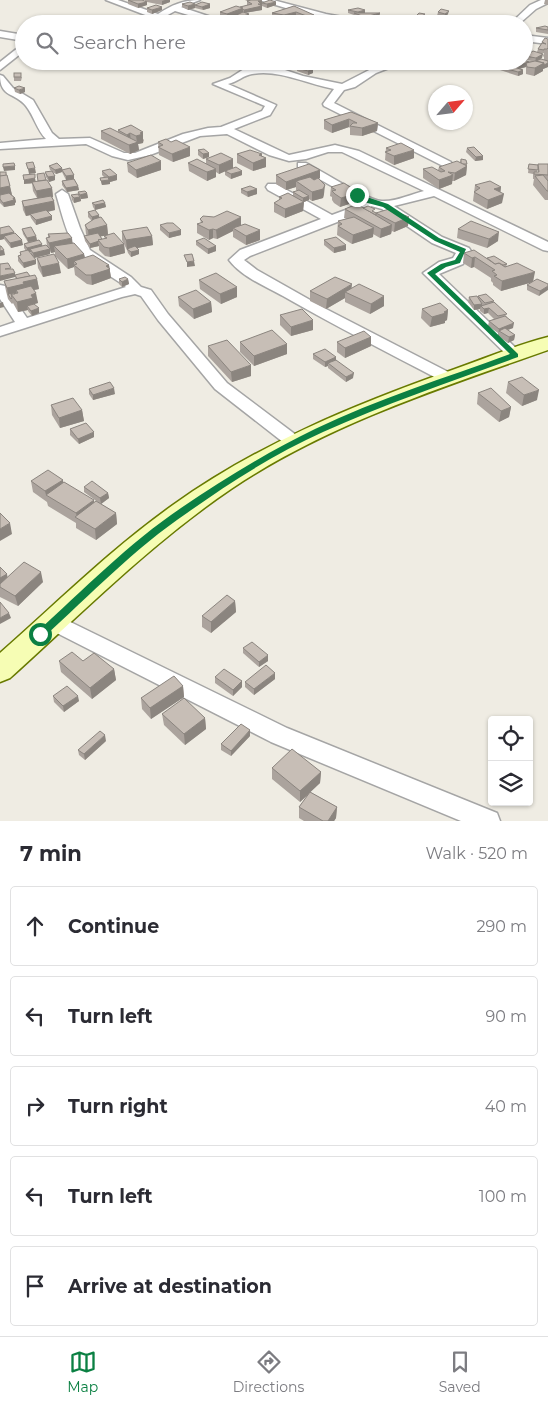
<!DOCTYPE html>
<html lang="en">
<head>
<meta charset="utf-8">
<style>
  body { margin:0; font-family:Montserrat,sans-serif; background:#f2f2f3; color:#2b2b33 }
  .controls { position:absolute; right:15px; bottom:15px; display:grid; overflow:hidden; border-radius:5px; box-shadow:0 1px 4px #0004 }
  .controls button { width:45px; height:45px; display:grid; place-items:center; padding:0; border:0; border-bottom:1px solid #e1e1e2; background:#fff; color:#2b2b33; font:25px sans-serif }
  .compass { position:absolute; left:428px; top:85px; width:45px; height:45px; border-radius:50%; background:#fff; box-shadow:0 1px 4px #0004; rotate:62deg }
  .stop { position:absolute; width:15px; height:15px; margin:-11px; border:4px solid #0b8043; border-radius:50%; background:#fff }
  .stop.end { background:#0b8043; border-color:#fff; box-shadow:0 1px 5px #0008 }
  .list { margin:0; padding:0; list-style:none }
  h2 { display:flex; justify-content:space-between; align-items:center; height:65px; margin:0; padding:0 20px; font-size:21px }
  h2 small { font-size:16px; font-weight:400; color:#7c7c81 }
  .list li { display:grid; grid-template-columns:32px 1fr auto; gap:15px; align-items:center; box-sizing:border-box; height:80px; margin:0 10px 10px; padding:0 10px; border:1px solid #e1e1e2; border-radius:5px }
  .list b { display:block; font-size:19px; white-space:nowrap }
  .list em { font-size:16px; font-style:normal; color:#7c7c81 }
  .icon { flex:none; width:28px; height:28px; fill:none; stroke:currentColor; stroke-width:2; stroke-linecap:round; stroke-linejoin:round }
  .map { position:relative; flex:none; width:548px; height:821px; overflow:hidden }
  .search { position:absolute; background:#fff; box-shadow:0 1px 4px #0004; left:15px; right:15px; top:15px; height:55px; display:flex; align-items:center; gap:12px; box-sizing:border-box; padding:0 18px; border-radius:28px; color:#7c7c81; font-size:19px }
  .sheet { height:515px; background:#fff }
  nav { display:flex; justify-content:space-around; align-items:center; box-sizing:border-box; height:70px; border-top:1px solid #e1e1e2; background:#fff; font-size:14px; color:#7c7c81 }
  nav a { display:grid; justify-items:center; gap:2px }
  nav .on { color:#0b8043 }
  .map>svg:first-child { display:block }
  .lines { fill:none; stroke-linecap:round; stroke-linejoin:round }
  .street-casing { stroke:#a5a5a5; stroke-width:3 }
  .secondary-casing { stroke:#687a00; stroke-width:3 }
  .street { fill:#fff; fill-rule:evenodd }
  .secondary { fill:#f6fdb4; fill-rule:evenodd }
  .wall { fill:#aba39d; fill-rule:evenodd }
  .shaded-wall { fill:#8b857f }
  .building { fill:#c7beb6; stroke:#8b857f }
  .route { fill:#0b8043 }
</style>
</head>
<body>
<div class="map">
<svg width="548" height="821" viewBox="0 0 548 821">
  <rect width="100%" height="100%" fill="#efece3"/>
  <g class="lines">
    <!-- street casing -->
    <g class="street-casing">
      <g id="street">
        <path d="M106 0H118L158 14C172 5 183 0 200 0L181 7 232 24H218L175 11 166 16 180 24H169Z"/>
        <path d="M259 0H273L326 14 381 24H356L326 20Z"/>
        <path d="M541 0H548V3L536 9 519 24H510L530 5Z"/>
        <path d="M0 31 24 35V41L0 37Z"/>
        <path d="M524 35 548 38V44L524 41Z"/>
        <path d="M24 43V51L0 70V62Z"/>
        <path d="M258 61H269L279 68 303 76 342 84 377 66 391 61H407L376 73 355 87 344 90 334 103 451 162V166H443L324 106 323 104 334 89C307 84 279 69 252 74 244 75 237 82 228 84L276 105 270 115 234 129 289 155 335 145 359 151 548 242V251L543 250 434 196 394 206 442 237 469 248 471 251 463 264 439 274 520 352 523 355 520 358H510L423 273 439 262 453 258 456 253 432 243 382 209 371 206 368 210 250 256 244 260 257 270 326 309 454 375 456 378 454 381H442C389 353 335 326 283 296 265 286 242 277 229 260L240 250 321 219 268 190 266 187 268 184H276L332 215 359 205 344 193 298 167V163H306C322 171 368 201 382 201 395 202 412 194 424 191L342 152H328L306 159 289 161 269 155 227 134 200 136 150 155 128 160 112 156 86 144 0 149V143L46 139C37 130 34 116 26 106 15 92 0 98 0 75L3 76 13 88 33 100 52 133 59 139 90 138 124 153H135L183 134 208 128 221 127 262 111 265 106 213 84 230 78 244 69 264 67Z"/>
        <path d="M62 190 68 194 80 228 90 250 131 277 141 287 151 290 168 314 227 383 300 438 302 442 300 446H288L215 389 158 320 141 296 135 294 122 297 0 336V327L15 322 0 299V285L5 286 27 318 126 287C114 277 99 271 87 261 68 245 63 217 56 194Z"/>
        <path d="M54 614 287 728 497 813 500 821H461L271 742 47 628 44 622 47 616Z"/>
      </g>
    </g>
    <!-- secondary casing -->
    <g class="secondary-casing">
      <path id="secondary" d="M548 337V350C440 388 326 425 231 489 150 544 82 613 10 678L0 682V653C57 603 111 549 173 505 258 444 356 404 455 369 486 358 516 345 548 337Z"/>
    </g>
    <!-- street -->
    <use href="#street" class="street"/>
    <!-- secondary -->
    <use href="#secondary" class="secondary"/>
  </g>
  <!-- wall -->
  <g class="wall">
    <path d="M128 0 145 1V0H170V2L162 5 147 2V5L138 8 128 4Z"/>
    <path d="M245 0H260L262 1V10L245 13 249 18 233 24 228 23V21L220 19V12L248 5H247V1Z"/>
    <path d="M545 0H548V5L544 4Z"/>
    <path d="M262 3 276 5 267 8 262 6Z"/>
    <path d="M182 4 195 8 188 10 182 7Z"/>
    <path d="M210 4V8L203 10 195 8V5Z"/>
    <path d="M294 6 314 19 309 20 296 16 284 19 272 16V13Z"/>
    <path d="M147 8 162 10 152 14 147 12Z"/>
    <path d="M348 10H365V13H380L379 17 365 21 354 17V15L348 13Z"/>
    <path d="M438 12 448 14 445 17 437 16Z"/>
    <path d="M424 17 432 18 431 21 429 24 422 23V24H407V22L413 19 414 18Z"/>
    <path d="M485 18 484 24H476L472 23 473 19Z"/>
    <path d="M283 21 297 24H283Z"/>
    <path d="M548 27V34L536 32V28Z"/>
    <path d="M548 39V67L543 69V71L534 76 526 74V67L520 69 523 70V74L518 76 500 70V67L502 66 494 64V61H512L508 65 511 66 512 62 532 61 525 60V56L537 52 538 49 542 42ZM539 53H544L543 56 544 57V60L540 59 542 58Z"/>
    <path d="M203 61H220V62L213 65Z"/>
    <path d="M346 61H370L362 66 346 63Z"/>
    <path d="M414 61H426L421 63Z"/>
    <path d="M429 61H439L436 64 429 62Z"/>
    <path d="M297 68 313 69V73L308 75 297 71Z"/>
    <path d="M14 77H22L21 81H14Z"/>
    <path d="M14 88 25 92 20 94 15 92Z"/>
    <path d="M351 112 378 123 377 131 362 136 350 135V128L349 127 332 133 324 129V120Z"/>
    <path d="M131 125 144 140 143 143 138 144 139 150 130 154 101 139V131L118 132V130Z"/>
    <path d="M158 142 190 156 173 162 159 155Z"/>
    <path d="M386 148 414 158 394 165 385 160Z"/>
    <path d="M467 148 483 156V160L475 161 466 152Z"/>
    <path d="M198 150 209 153V157L203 159 198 155Z"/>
    <path d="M237 154 262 156 266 158V167L253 171 237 163Z"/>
    <path d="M206 159 242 171V175L231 179 225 175V171L219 174 216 172V177L207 181 189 171 188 163 206 164Z"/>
    <path d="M461 159 467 164 466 175 454 181H452V184L439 189 423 178V169L438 170 439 167 460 162Z"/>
    <path d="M127 163 161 170 137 178 128 172Z"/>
    <path d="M529 164 538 165 537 172H538V164H548V200H545L533 185 534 179H533V174L528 173Z"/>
    <path d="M49 166 62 168 63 170 74 175V179L78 186 79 190 67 192 62 185V181L66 180 62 172 56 174 52 172 55 180 49 182 46 177 45 172 52 171 50 170Z"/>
    <path d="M320 170V178L319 179 324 194 323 198 312 201 309 199V200L304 202 303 211 285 218 274 212V203L279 200V197L293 196V192L297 191 296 190V187L286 190 276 184V175Z"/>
    <path d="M102 171 117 180 110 182V184L102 185 100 178H105L102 175Z"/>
    <path d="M0 172H6L12 195 15 198 16 202 15 203V205L4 207 0 203Z"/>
    <path d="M46 180 52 188 53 197H52L54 201 55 210 48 212 52 216V220L36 225 31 218 30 215 26 216 23 210 22 201 37 198 33 191 32 183 24 184Z"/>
    <path d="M475 185 501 187 500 192 502 203 487 209 473 201Z"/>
    <path d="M331 187 359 193 358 201 340 207 334 203 332 200V197L330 196Z"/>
    <path d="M241 189H257V194L248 197 241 193Z"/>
    <path d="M78 192 87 193 88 198 81 199V201L74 203 72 200 71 195 78 194Z"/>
    <path d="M92 203H105L106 207 95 210 93 207Z"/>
    <path d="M363 208 375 212 408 226 394 232 392 231 391 234 380 238 373 234V237L352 244 337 235 338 221 347 219 344 218 345 209Z"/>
    <path d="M88 212 100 218 107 225 108 235 100 236 102 239H105L104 236 124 244 125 253 110 257 105 256 99 250V246L90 248 85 241 84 236H87L86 234 85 225 92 221 88 217Z"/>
    <path d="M200 219 241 225 260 240 246 245 233 237V231L217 239 213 238 209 240 197 233V224L201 223Z"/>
    <path d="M160 225 181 235 169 238 160 230Z"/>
    <path d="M0 228 14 233 23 245 11 248 4 239 0 240Z"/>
    <path d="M22 229 36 236 37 240 43 246H47L46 238H48V234L72 244 84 254 85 258 109 265 111 278 92 285 87 284 75 275 74 267 68 269 55 256V252L51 253 50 251V254L34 258 31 254V252H30L36 264 24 268 18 261V256L20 255V252L26 251 24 248V244L28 242 23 234Z"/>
    <path d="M458 229 498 241 487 248 457 238Z"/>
    <path d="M122 231 152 236 153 245 137 248 139 254 131 257 128 253 127 250 122 240Z"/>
    <path d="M324 240 346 250 334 253 324 245Z"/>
    <path d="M196 241 216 246V251L208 254 196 245Z"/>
    <path d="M464 253 487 258 507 264 506 267 533 282 501 291 493 285V283L491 281V278L474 267 471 268 463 263Z"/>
    <path d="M37 258 61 273 43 277 38 268Z"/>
    <path d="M12 269 15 275 29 276 37 279 39 289 34 290 38 303 34 304 39 313 32 316 28 311V310L18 312 13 303 12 304 8 299 6 291 4 281 16 279Z"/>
    <path d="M119 279H128L129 284 122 287 119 284Z"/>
    <path d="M199 280 237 297 221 304 200 289Z"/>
    <path d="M548 284 539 296 527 290V285Z"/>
    <path d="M351 289 384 306 370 314 345 302V298L326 309 310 301V291Z"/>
    <path d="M478 296 494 302 507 317 513 328 508 330 515 335 514 340 508 343 498 336V333L488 326 489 321 494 319 488 313 484 314 480 311V309L474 310 468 302 469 297H477Z"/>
    <path d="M178 297 211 302 212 312 194 319 179 306Z"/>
    <path d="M422 309 448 310 447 320 445 321V323L430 327 421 318Z"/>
    <path d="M280 315 313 330 291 336 280 325Z"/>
    <path d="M371 337V346L345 358 337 352V342Z"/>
    <path d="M240 342 287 344V354L254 366 240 352Z"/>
    <path d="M208 346 251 376 232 382 208 356Z"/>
    <path d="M313 354 336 357V360L353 378 346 382 328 368V366L325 367 313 359Z"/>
    <path d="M508 382 537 400 522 406 506 393Z"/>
    <path d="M89 389 115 394 93 400 89 394Z"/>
    <path d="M478 393 511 407 509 417 499 422 477 404Z"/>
    <path d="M51 405 82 410 84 421 60 428 52 415Z"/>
    <path d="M70 429 94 437 79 444 70 435Z"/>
    <path d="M63 480V483L94 502 99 503 84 492V487L108 493 109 498 101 504 116 513 117 524 96 540 76 528V523L48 506 47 502 33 492 31 481Z"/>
    <path d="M0 567 7 574V577L43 582 18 606 0 597Z"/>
    <path d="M235 601 236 612 211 633 202 627V616Z"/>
    <path d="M243 648 268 661 259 667 243 653Z"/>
    <path d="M59 661H83L114 669 116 680 92 699 61 672Z"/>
    <path d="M215 677 242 687 233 696 215 683Z"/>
    <path d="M275 679 254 695 245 687V682Z"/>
    <path d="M183 686 184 697 151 719 142 709 141 698Z"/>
    <path d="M53 696 79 701 64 712 54 702Z"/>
    <path d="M162 714 205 718 206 729 185 745 164 725Z"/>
    <path d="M250 736 231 756 221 750V744Z"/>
    <path d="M106 741 85 760 79 755 78 750Z"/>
    <path d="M272 768 321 772 320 783 310 792 337 807 336 818 334 821H304L299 818V807L308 795 300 802 272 779Z"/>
  </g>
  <!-- shaded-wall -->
  <g class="shaded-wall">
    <path d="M165 0H170V2L162 5V1Z"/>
    <path d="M258 1H262V10L244 13V10Z"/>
    <path d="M147 2V5L138 8V4Z"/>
    <path d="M276 2V5L267 8V4Z"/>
    <path d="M195 4V8L188 10V6Z"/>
    <path d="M210 4V8L203 10 202 7Z"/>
    <path d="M162 7V10L152 14V10Z"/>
    <path d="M243 8V16L228 19V21L227 14Z"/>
    <path d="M365 10V13L358 15V12Z"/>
    <path d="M449 11 448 14 445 17V14Z"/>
    <path d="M296 12V16L284 19V15Z"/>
    <path d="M380 13 379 17 365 21V17Z"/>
    <path d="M249 14V18L232 24V20Z"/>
    <path d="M314 15V19L309 20V17Z"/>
    <path d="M297 20V24H290V23Z"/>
    <path d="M531 39V43L526 47 527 43Z"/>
    <path d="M543 54 542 58 535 62 536 58Z"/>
    <path d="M167 61H175V62L167 64Z"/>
    <path d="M213 61H220V62L213 65Z"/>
    <path d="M362 61H370L362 66Z"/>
    <path d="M507 61H512L506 67Z"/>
    <path d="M526 63V67L518 69 519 65Z"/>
    <path d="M544 63H548V67L543 69V71L534 76 535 68Z"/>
    <path d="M313 69V73L308 75V71Z"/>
    <path d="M523 70V74L518 76V72Z"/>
    <path d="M25 88V92L20 94 19 90Z"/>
    <path d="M349 119V127L332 133V125Z"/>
    <path d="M378 123 377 131 362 136V128Z"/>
    <path d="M143 132V143L138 144 139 150 130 154 129 145 137 142 136 136 140 133Z"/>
    <path d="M130 133 131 142 128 143 127 135Z"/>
    <path d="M190 147V156L173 162 172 154Z"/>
    <path d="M414 150V158L394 165V156Z"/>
    <path d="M209 153V157L203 159V154Z"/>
    <path d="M262 154V159L266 158V167L253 171V163L259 155Z"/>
    <path d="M483 156V160L475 161 476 157Z"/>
    <path d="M233 159V168L219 174V165Z"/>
    <path d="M161 161V170L137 178 136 170Z"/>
    <path d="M15 166V170L4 171 3 167Z"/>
    <path d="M467 166 466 175 454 181 455 173Z"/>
    <path d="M35 168 36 173 29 174 28 169Z"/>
    <path d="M62 168V172L56 174 55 170Z"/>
    <path d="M216 169V177L207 181V172Z"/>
    <path d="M320 170V178L302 185 296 181V187L286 190V182Z"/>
    <path d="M242 171V175L231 179V174Z"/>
    <path d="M74 175V179L66 181V176Z"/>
    <path d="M117 175V180L110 182V184L102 185 101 181 109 177Z"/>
    <path d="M453 175 452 184 439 189V180Z"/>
    <path d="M55 176V180L49 182 48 177Z"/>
    <path d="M35 178 36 183 24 184V180Z"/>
    <path d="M325 185 324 194 323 198 312 201V192Z"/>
    <path d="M10 186 12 195 0 197V188Z"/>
    <path d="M78 186 79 190 67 192 66 188Z"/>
    <path d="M501 187 500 196 494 189Z"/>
    <path d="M52 188 53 197 38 200 36 191Z"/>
    <path d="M257 189V194L248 197 247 192Z"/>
    <path d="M87 193 88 198 81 199 80 195Z"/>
    <path d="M359 193 358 201 340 207 341 198Z"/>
    <path d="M504 194 502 203 487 209 488 200Z"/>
    <path d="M309 196V200L304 202 303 211 285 218V209L303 202V198Z"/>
    <path d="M80 197 81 201 74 203V198Z"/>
    <path d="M13 198H15L16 202 15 203V205L4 207 3 203Z"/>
    <path d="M54 201 55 210 26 216 24 207Z"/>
    <path d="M105 203 106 207 95 210V205Z"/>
    <path d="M99 215 100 220 92 222V217Z"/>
    <path d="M52 216V220L36 225V220Z"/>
    <path d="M241 217V227L233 228V231L217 239 216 230Z"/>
    <path d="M409 217 408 226 394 232 395 223Z"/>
    <path d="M107 225 108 235 89 239 88 230Z"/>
    <path d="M392 225 391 234 380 238 381 229Z"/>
    <path d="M374 228 373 237 352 244 353 235Z"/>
    <path d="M213 229V238L209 240V230Z"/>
    <path d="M181 230V235L169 238V233Z"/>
    <path d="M260 230V240L246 245V236Z"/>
    <path d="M14 232 15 236H4V239L0 240V235Z"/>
    <path d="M499 232 498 241 487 248 489 239Z"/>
    <path d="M36 236 37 241 28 242 27 238Z"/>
    <path d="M152 236 153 245 127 250 126 240Z"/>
    <path d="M72 238 73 247 54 246 55 252 51 253 49 243Z"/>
    <path d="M22 240 23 245 11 248 10 243Z"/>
    <path d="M98 241 99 246 90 248V244Z"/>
    <path d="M42 244 43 249H30L31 252H27V248Z"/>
    <path d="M124 244 125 253 110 257 109 248Z"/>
    <path d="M346 245V250L334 253V248Z"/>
    <path d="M216 246V251L208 254V249Z"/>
    <path d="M50 249V254L34 258 33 253Z"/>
    <path d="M4 250 5 255 0 256V251Z"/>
    <path d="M139 250V254L131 257V252Z"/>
    <path d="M84 254 86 263 74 261V267L68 269 67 259Z"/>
    <path d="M475 257 474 267 471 268 472 258Z"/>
    <path d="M36 260V264L24 268 23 263Z"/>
    <path d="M194 261 195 266 187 267V262Z"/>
    <path d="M59 263 61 273 43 277 41 267Z"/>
    <path d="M109 265 111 278 92 285 91 275Z"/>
    <path d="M535 272 533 282 501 291 502 281Z"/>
    <path d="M15 273V277L0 281V276Z"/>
    <path d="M37 279 39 289 18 293 16 290 17 296 11 294 8 295 7 288 18 280Z"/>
    <path d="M128 279 129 284 122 287V282Z"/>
    <path d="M352 284 351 294 345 292V298L326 309 327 299Z"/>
    <path d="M548 286V290L539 296 540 291Z"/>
    <path d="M237 287V297L221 304 220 294Z"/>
    <path d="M36 293 38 303 27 306 28 310 18 312 17 302 31 295Z"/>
    <path d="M384 296V306L370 314 371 304Z"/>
    <path d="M3 302 4 307 0 308V303Z"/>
    <path d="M211 302 212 312 194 319 193 309Z"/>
    <path d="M482 304V307L481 306 480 309 474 310V305Z"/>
    <path d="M39 308V313L32 316 31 311Z"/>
    <path d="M489 308 488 313 484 314V309Z"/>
    <path d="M448 310 447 320 445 321V323L430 327 432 317Z"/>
    <path d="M313 320V330L291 336V327Z"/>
    <path d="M514 323 513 328 501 332 499 331 498 334 499 329Z"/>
    <path d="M515 335 514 340 508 343 509 337Z"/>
    <path d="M371 337V346L345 358V348Z"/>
    <path d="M287 344V354L254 366V356Z"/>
    <path d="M336 357V362L328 363V366L325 367V362Z"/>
    <path d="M251 365V376L232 382 231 372Z"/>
    <path d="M354 373 353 378 346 382V377Z"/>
    <path d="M114 388 115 394 93 400V395Z"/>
    <path d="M539 390 537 400 522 406 524 395Z"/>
    <path d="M511 407 509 417 499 422 501 411Z"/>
    <path d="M82 410 84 421 60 428 59 418Z"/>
    <path d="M94 432V437L79 444 78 439Z"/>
    <path d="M63 480 64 491 46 495 45 491Z"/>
    <path d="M108 493 109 498 101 504 100 498Z"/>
    <path d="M94 500 95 511 77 518 76 513Z"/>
    <path d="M116 513 117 524 96 540 95 529Z"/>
    <path d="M10 523 12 534 0 541V529Z"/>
    <path d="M41 572 43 582 18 606 15 596Z"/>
    <path d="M7 574 8 580 0 584V578Z"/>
    <path d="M235 601 236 612 211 633V622Z"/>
    <path d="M9 613 11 618 0 624V618Z"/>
    <path d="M268 655V661L259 667V662Z"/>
    <path d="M114 669 116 680 92 699 90 688Z"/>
    <path d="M275 673V679L254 695V689Z"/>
    <path d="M242 681V687L233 696V690Z"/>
    <path d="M183 686 184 697 151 719 150 708Z"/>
    <path d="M78 696 79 701 64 712 63 706Z"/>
    <path d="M205 718 206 729 185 745 184 734Z"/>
    <path d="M250 730V736L231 756V751Z"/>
    <path d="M105 735 106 741 85 760 84 754Z"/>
    <path d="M321 772 320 783 300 802V791Z"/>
    <path d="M337 807 336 818 334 821H328Z"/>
  </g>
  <!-- building -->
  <g class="building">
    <path d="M128 0H142L147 2 138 4Z"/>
    <path d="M251 0H260L262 1H258L261 4H258L262 6 244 10 240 7 252 4 247 1Z"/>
    <path d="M270 0 276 2 267 4 262 3Z"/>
    <path d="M190 2 195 4 188 6 182 4Z"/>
    <path d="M202 2 210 4 202 7 195 5Z"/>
    <path d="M156 5 162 7 152 10 147 8Z"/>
    <path d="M236 6 243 8 227 14 220 12Z"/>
    <path d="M294 6 314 15 309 17 296 12 284 15 272 13Z"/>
    <path d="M358 8 365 10 358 12 348 10Z"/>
    <path d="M441 9 449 11 445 14 438 12Z"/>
    <path d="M243 12 249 14 232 20 228 19Z"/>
    <path d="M354 13H380L365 17Z"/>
    <path d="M419 13 425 14 422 16 432 18 429 20 414 18Z"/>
    <path d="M479 17 485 18 484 22 473 19Z"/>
    <path d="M290 18 297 20 290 23 283 21Z"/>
    <path d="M412 19 422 20 420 24 407 22Z"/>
    <path d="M490 22 496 24H484Z"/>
    <path d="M545 26 548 27V30L536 28Z"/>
    <path d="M524 37 531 39 527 43H524Z"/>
    <path d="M545 38 548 39V48L547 49H544V50L538 49 542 43 546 44 542 42Z"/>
    <path d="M533 51 543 54 536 58 525 56Z"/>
    <path d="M541 59 548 61V63L544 65V63L536 61Z"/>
    <path d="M524 60 529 62 519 65 512 62 515 61H524Z"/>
    <path d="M535 61 544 63 535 68 527 67 526 63Z"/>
    <path d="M505 64 523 70 518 72 500 67Z"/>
    <path d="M303 65 313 69 308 71 297 68Z"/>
    <rect x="14" y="73" width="7" height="4"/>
    <path d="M19 86 25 88 19 90 14 88Z"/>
    <path d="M351 112 378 123 362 128 350 126 353 123H357L349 119 332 125 324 120Z"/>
    <path d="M131 125 143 132 140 133 143 134 136 136 130 133 127 135 118 130Z"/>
    <path d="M110 128 138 142 129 145 101 131Z"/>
    <path d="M166 139 171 142 176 140 190 147 172 154 158 147 163 145 158 142Z"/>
    <path d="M401 143 414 150 394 156 385 152 391 150 386 148Z"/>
    <path d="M474 147 483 156 476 157 467 148Z"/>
    <path d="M204 149 209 153 203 154 198 150Z"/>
    <path d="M250 150 262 154 259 155 266 158 253 163 237 154Z"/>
    <path d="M221 153 233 159 219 165 206 159Z"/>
    <path d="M151 155 161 161 136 170 127 163Z"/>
    <path d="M197 159 216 169 207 172 188 163Z"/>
    <path d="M461 159 466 160 467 164H461Z"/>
    <path d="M457 161 467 166 455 173 448 172 453 175 439 180 423 169 432 167 441 172 445 171 439 167Z"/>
    <path d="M33 162 35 168 28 169 26 163Z"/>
    <path d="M14 163 15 166 3 167V164Z"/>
    <path d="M57 163 62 168 55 170 49 166Z"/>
    <path d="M309 164 320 170 286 182 276 175Z"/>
    <path d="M529 164 538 165V170L528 169Z"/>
    <path d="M538 164H548V175L534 174V172H539Z"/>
    <path d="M236 167 242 171 231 174 225 171Z"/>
    <path d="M70 168 74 175 66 176 62 170Z"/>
    <path d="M110 169 117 175 109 177 102 171Z"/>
    <path d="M52 171 55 176 48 177 45 172Z"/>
    <rect x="0" y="172" width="6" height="4"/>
    <path d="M44 173 46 180 38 181 37 174Z"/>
    <path d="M35 174V178L24 180 23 175Z"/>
    <path d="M7 175 10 186 0 188V176Z"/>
    <path d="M543 175 548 181V191H547L535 176Z"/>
    <path d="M108 177 109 180 101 181 100 178Z"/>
    <path d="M310 177 314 180 318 178 325 185 323 189 312 192 296 181Z"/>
    <path d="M74 179 78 186 66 188 62 181Z"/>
    <path d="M47 180 52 188 36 191 32 182Z"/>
    <path d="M490 181 501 187 494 189 504 194 488 200 474 192 480 188 475 185Z"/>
    <path d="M344 183 359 193 341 198 335 194 332 191 336 190 331 187Z"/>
    <path d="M250 186 257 189 247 192 241 189Z"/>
    <path d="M299 190 309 196 303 198 293 192Z"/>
    <path d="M85 191 87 193 80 195 78 192Z"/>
    <path d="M9 193 15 198H13L14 200 3 203 0 199V195Z"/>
    <path d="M288 193 304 202 285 209 274 203 282 198 279 197Z"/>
    <path d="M78 194 80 197 74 198 71 195Z"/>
    <path d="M51 196 54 201 24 207 22 201Z"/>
    <path d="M103 200 105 203 95 205 92 203Z"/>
    <path d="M357 204 392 225 381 229 345 209Z"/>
    <path d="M368 206 375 209 372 211 376 213V215L363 208Z"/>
    <path d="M389 209 409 217 395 223 376 213Z"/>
    <path d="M46 210 52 216 36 220 30 214Z"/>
    <path d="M95 210 99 215 92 217 88 212Z"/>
    <path d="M227 211 241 217 216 230 213 229 209 230 197 224 203 222 200 219 203 216 214 217Z"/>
    <path d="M101 217 107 225 88 230 85 225 94 219Z"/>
    <path d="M354 217 374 228 353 235 338 226 342 224 338 221Z"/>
    <path d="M471 221 499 232 489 239 458 229Z"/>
    <path d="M167 223H173L181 230 169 233 160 225Z"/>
    <path d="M245 224 260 230 246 236 233 228Z"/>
    <path d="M9 226 14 232 0 235V228Z"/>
    <path d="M31 227 36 236 27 238 22 229Z"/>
    <path d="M147 227 152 236 126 240 122 231Z"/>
    <path d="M15 233 22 240 10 243 4 236Z"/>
    <path d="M68 233 72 238 49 243 46 238 50 237 48 234Z"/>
    <path d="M98 233 102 239 98 240 99 241 90 244 84 236Z"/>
    <path d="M114 233 124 244 109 248 104 247 98 240 107 238 104 236Z"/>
    <path d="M336 237 346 245 334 248 324 240Z"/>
    <path d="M204 238 216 246 208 249 196 241Z"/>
    <path d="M39 240 42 244 27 248 24 244Z"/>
    <path d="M74 243 84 254 67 259 54 246Z"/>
    <path d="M46 245 50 249 33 253 30 249Z"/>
    <path d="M0 246H1L4 250 0 251Z"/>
    <path d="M135 246 139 250 131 252 127 249Z"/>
    <path d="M28 250 36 260 23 263 18 256 21 255 20 252Z"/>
    <path d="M474 250 495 264 499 263 505 267 517 263 535 272 502 281 494 276 497 275 492 271 495 270 475 257 472 258 464 253Z"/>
    <path d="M54 254 59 263 41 267 37 258Z"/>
    <path d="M192 254 194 261 187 262 184 255Z"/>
    <path d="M93 255 109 265 106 266 110 269 91 275H86L74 265 77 264 74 261Z"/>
    <path d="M494 256 507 264 503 265 499 263 495 264 487 258Z"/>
    <path d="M8 263 11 268 5 269H13L15 273 0 276V264Z"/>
    <path d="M27 272 30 276 17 279 15 275Z"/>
    <path d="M216 273 237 287 220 294 199 280Z"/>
    <path d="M35 275 37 279 23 282 24 284 7 288 4 281Z"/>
    <path d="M125 277 128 279 122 282 119 279Z"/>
    <path d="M335 277 352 284 327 299 310 291Z"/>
    <path d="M537 279 548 284V286L540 291 527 285Z"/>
    <path d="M359 284 384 296 371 304 345 292Z"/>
    <path d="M31 286 36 293 31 295 33 298 17 302 11 294 18 293 16 290Z"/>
    <path d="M196 290 211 302 193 309 178 297Z"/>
    <path d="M14 293 15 294H11L12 298 11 299 8 294Z"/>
    <path d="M486 294 494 301 485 303 478 296Z"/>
    <path d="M477 296 482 304 474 305 469 297Z"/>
    <path d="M494 302 507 314 498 316 489 308 484 309 481 306Z"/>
    <path d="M440 303 448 310 444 312 446 313 432 317 422 309Z"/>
    <path d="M34 304 39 308 31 311 27 306Z"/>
    <path d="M302 309 313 320 291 327 280 315Z"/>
    <path d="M505 316 514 323 499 329 489 321Z"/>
    <path d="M505 328 515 335 509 337 499 331Z"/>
    <path d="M272 330 287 344 254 356 240 342Z"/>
    <path d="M364 331 371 337 345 348 337 342Z"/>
    <path d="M227 340 251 365 231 372 208 346Z"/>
    <path d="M325 349 336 357 325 362 313 354Z"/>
    <path d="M336 360 354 373 346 377 328 363Z"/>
    <path d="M522 377 539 390 524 395 508 382Z"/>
    <path d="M110 382 114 388 93 395 89 389Z"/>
    <path d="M491 388 511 407 501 411 478 393Z"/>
    <path d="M73 398 82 410 59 418 51 405Z"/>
    <path d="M86 423 94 432 78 439 70 429Z"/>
    <path d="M48 470 63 480 45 491 31 481Z"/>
    <path d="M92 481 108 493 100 498 84 487Z"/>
    <path d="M64 482 94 500 76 513 46 495Z"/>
    <path d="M96 501 116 513 95 529 75 517Z"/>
    <path d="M0 513 10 523 0 529Z"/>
    <path d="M24 562 41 572 15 596 0 587V584Z"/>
    <path d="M0 567 7 574 0 578Z"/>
    <path d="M227 595 235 601 211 622 202 616Z"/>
    <path d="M0 602 9 613 0 618Z"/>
    <path d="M252 642 268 655 259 662 243 648Z"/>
    <path d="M72 652 83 661 94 653 114 669 90 688 59 661Z"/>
    <path d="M266 665 275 673 254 689 245 682Z"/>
    <path d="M224 669 242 681 233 690 215 677Z"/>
    <path d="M174 676 183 686 150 708 141 698Z"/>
    <path d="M67 686 78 696 63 706 53 696Z"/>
    <path d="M184 698 205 718 184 734 162 714Z"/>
    <path d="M241 724 250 730 231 751 221 744Z"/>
    <path d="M100 731 105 735 84 754 78 750Z"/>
    <path d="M292 749 321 772 300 791 272 768Z"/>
    <path d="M310 792 337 807 328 821H323L299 807Z"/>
  </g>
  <!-- route -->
  <path class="route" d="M355 193 388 204 439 238 466 249 460 263 446 267 435 274 518 354V357C453 381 387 403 323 432 276 453 229 483 187 513 135 548 90 595 44 637H37V632C83 590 129 543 181 508 223 479 268 452 315 429 377 399 445 378 510 354L427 273 441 264 455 260 460 252 435 241 383 207 360 201Z"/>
</svg>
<div class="controls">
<button><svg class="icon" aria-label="locate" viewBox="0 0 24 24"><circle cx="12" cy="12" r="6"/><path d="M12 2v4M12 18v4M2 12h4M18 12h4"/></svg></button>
<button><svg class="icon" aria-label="layers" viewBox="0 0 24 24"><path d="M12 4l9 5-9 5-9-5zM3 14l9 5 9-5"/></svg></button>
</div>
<svg class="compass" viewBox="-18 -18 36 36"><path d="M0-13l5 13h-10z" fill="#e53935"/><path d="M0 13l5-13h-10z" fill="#7c7c81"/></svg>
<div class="stop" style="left:40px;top:634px"></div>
<div class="stop end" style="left:357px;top:195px"></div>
<div class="search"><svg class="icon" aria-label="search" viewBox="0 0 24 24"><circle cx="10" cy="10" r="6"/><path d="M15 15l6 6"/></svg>Search here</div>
</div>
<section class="sheet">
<h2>7 min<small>Walk · 520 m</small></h2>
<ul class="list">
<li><svg class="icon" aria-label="ahead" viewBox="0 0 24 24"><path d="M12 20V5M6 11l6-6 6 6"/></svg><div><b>Continue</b></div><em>290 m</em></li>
<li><svg class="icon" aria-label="left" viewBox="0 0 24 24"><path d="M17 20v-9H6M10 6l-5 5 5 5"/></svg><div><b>Turn left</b></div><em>90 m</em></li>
<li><svg class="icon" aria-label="right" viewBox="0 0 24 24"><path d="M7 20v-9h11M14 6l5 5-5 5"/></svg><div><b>Turn right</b></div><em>40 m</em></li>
<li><svg class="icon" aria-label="left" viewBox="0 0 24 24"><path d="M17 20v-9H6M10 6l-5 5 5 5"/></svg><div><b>Turn left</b></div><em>100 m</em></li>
<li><svg class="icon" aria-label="arrive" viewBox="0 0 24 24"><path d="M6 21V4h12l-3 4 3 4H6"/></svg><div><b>Arrive at destination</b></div></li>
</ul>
</section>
<nav>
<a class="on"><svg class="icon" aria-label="map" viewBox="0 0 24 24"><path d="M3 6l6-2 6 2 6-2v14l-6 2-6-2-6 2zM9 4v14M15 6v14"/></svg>Map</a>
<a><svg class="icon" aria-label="directions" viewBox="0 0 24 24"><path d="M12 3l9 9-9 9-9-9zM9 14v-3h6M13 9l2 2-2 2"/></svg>Directions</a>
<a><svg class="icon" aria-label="saved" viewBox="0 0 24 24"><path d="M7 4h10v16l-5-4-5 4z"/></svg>Saved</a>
</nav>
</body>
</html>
